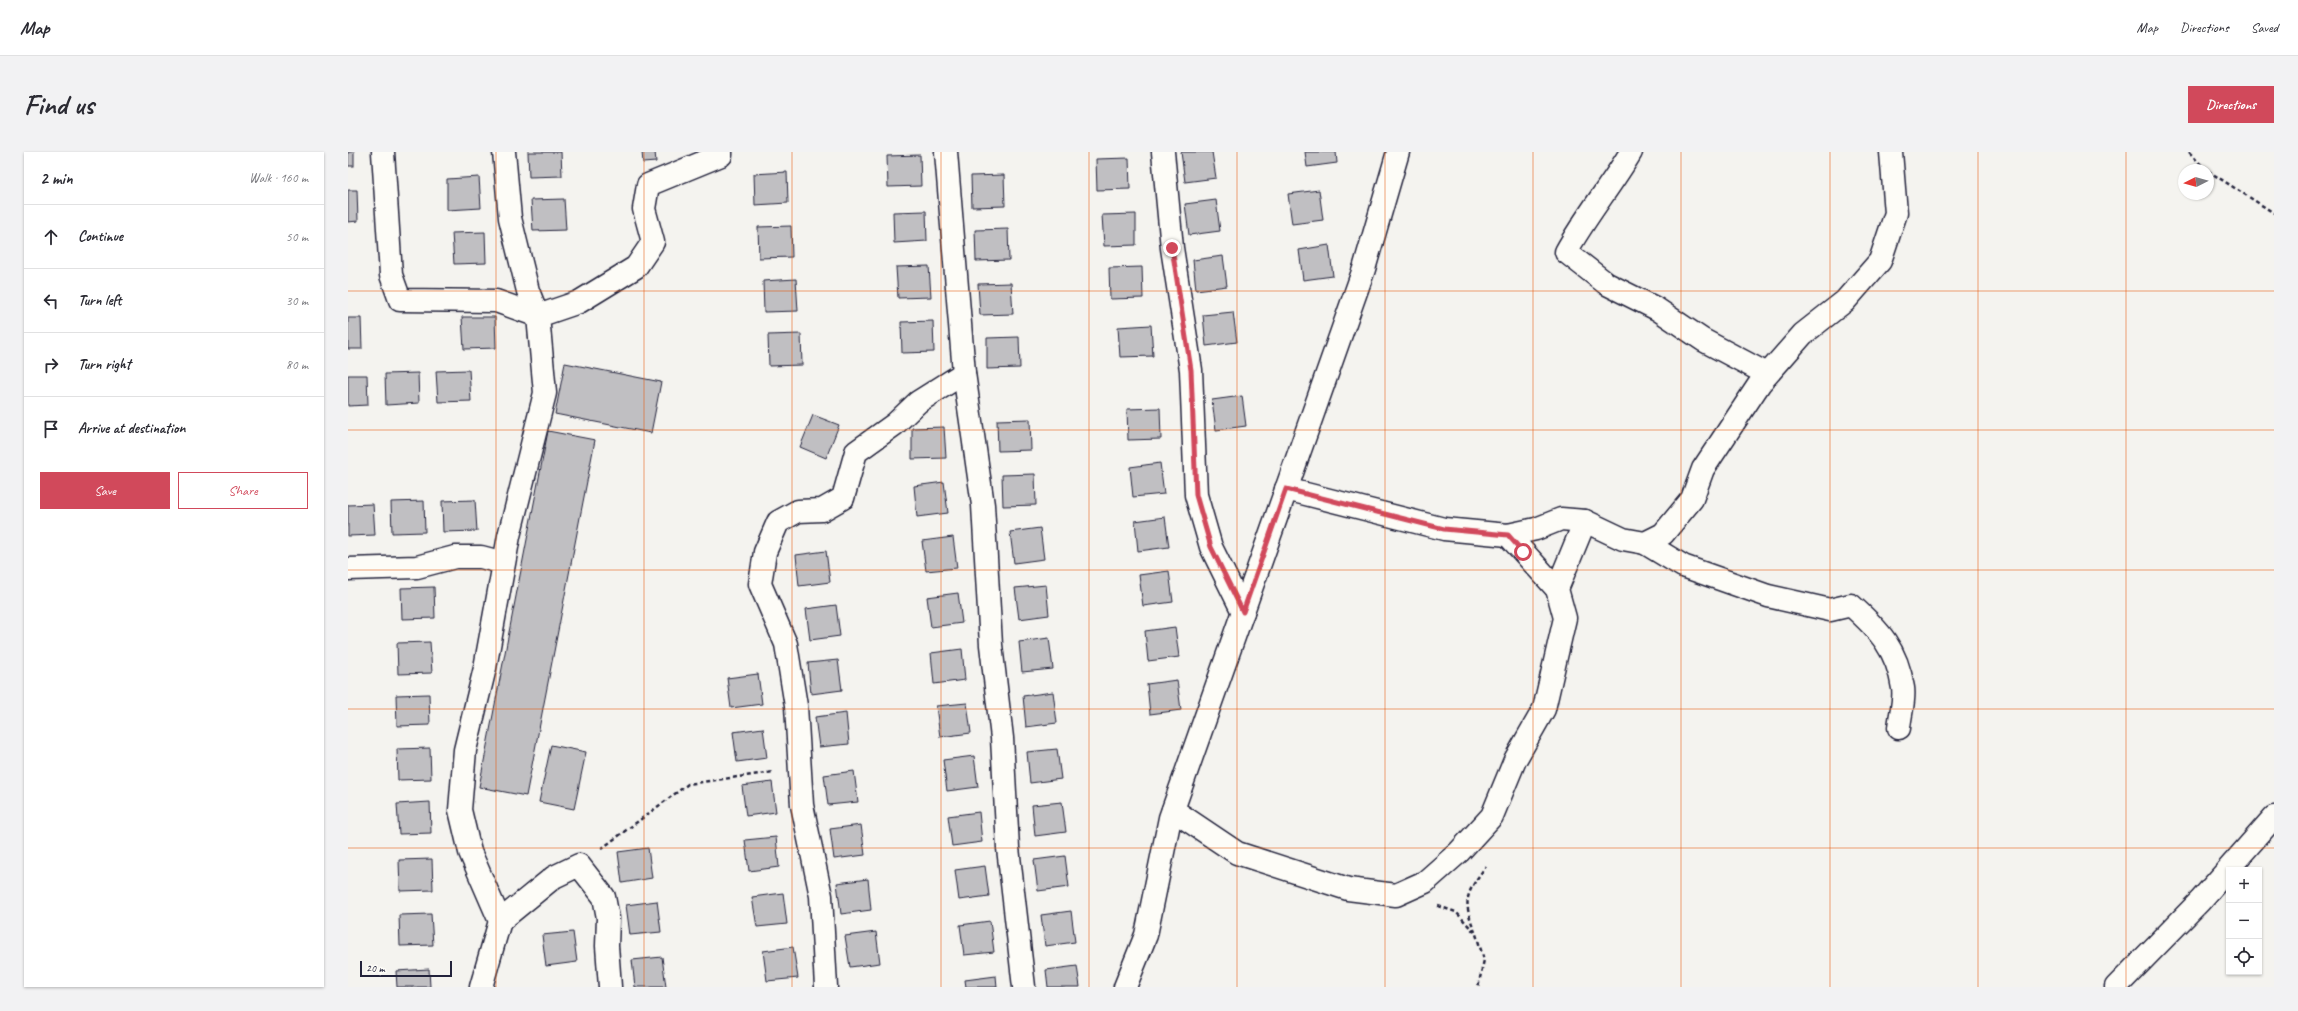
<!DOCTYPE html>
<html lang="en">
<head>
<meta charset="utf-8">
<style>
  body { margin:0; font-family:Caveat,sans-serif; background:#f2f2f3; color:#2b2b33 }
  .controls { position:absolute; right:12px; bottom:12px; display:grid; overflow:hidden; border-radius:0px; box-shadow:0 1px 3px #0004 }
  .controls button { width:36px; height:36px; display:grid; place-items:center; padding:0; border:0; border-bottom:1px solid #e1e1e2; background:#fff; color:#2b2b33; font:20px sans-serif }
  .compass { position:absolute; left:1830px; top:12px; width:36px; height:36px; border-radius:50%; background:#fff; box-shadow:0 1px 3px #0004; rotate:264deg }
  .scale { position:absolute; left:12px; bottom:10px; width:92px; box-sizing:border-box; padding-left:4px; border:2px solid #22223b; border-top:0; font-size:11px; line-height:14px; white-space:nowrap; color:#22223b; -webkit-text-stroke:3px #fdfcf7; paint-order:stroke }
  .stop { position:absolute; width:12px; height:12px; margin:-9px; border:3px solid #d1495b; border-radius:50%; background:#fff }
  .stop.end { background:#d1495b; border-color:#fff; box-shadow:0 1px 4px #0008 }
  .list { margin:0; padding:0; list-style:none }
  h2 { display:flex; justify-content:space-between; align-items:center; height:52px; margin:0; padding:0 16px; font-size:17px }
  h2 small { font-size:13px; font-weight:400; color:#7c7c81 }
  .list li { display:grid; grid-template-columns:26px 1fr auto; gap:12px; align-items:center; box-sizing:border-box; height:64px; padding:0 16px; border-top:1px solid #e1e1e2 }
  .list b { display:block; font-size:15px; white-space:nowrap }
  .list em { font-size:13px; font-style:normal; color:#7c7c81 }
  .actions { display:flex; gap:8px; padding:12px 16px }
  .actions a { flex:1; padding:9px 0; border:1px solid #d1495b; border-radius:0px; text-align:center; font-size:14px; color:#d1495b }
  .actions .main { background:#d1495b; color:#fff }
  .icon { flex:none; width:22px; height:22px; fill:none; stroke:currentColor; stroke-width:2; stroke-linecap:round; stroke-linejoin:round }
  .map { position:relative; flex:none; width:1926px; height:835px; overflow:hidden; border-radius:0px }
  header { display:flex; align-items:center; gap:24px; box-sizing:border-box; height:56px; padding:0 20px; background:#fff; border-bottom:1px solid #e1e1e2 }
  header strong { font-size:19px }
  nav { display:flex; gap:22px; margin-inline-start:auto; font-size:14px }
  .intro { display:flex; align-items:center; justify-content:space-between; box-sizing:border-box; height:96px; padding:0 24px }
  h1 { margin:0; font-size:28px }
  .button { padding:10px 18px; border-radius:0px; background:#d1495b; color:#fff; font-size:14px; font-weight:700 }
  main { display:flex; gap:24px; padding:0 24px }
  aside { flex:1; background:#fff; border-radius:0px; box-shadow:0 1px 3px #0004 }
  .map>svg:first-child { display:block }
  .building { fill:#c0bfc2; stroke:#22223b }
  .lines { fill:none; stroke-linecap:round; stroke-linejoin:round }
  .minor-casing { stroke:#22223b; stroke-width:25 }
  .path { stroke:#22223b; stroke-width:2.5; stroke-dasharray:4 3; stroke-linecap:butt }
  .minor { stroke:#fdfcf7; stroke-width:22 }
  .route { stroke:#d1495b; stroke-width:5 }
  .grid { fill:none; stroke:#e8590c; stroke-width:1; stroke-opacity:0.55 }
</style>
</head>
<body>
<header>
<strong>Map</strong>
<nav><a>Map</a><a>Directions</a><a>Saved</a></nav>
</header>
<div class="intro"><h1>Find us</h1><a class="button">Directions</a></div>
<main>
<aside>
<h2>2 min<small>Walk · 160 m</small></h2>
<ul class="list">
<li><svg class="icon" aria-label="ahead" viewBox="0 0 24 24"><path d="M12 20V5M6 11l6-6 6 6"/></svg><div><b>Continue</b></div><em>50 m</em></li>
<li><svg class="icon" aria-label="left" viewBox="0 0 24 24"><path d="M17 20v-9H6M10 6l-5 5 5 5"/></svg><div><b>Turn left</b></div><em>30 m</em></li>
<li><svg class="icon" aria-label="right" viewBox="0 0 24 24"><path d="M7 20v-9h11M14 6l5 5-5 5"/></svg><div><b>Turn right</b></div><em>80 m</em></li>
<li><svg class="icon" aria-label="arrive" viewBox="0 0 24 24"><path d="M6 21V4h12l-3 4 3 4H6"/></svg><div><b>Arrive at destination</b></div></li>
</ul>
<div class="actions"><a class="main">Save</a><a>Share</a></div>
</aside>
<div class="map">
<svg width="1926" height="835" viewBox="0 0 1926 835">
  <rect width="100%" height="100%" fill="#f4f3ef"/>
  <filter id="ink" filterUnits="userSpaceOnUse"><feTurbulence type="fractalNoise" baseFrequency=".025" numOctaves="2"/><feDisplacementMap in="SourceGraphic" scale="8" xChannelSelector="R" yChannelSelector="G"/><feConvolveMatrix kernelMatrix="1 2 1 2 8 2 1 2 1" color-interpolation-filters="sRGB"/></filter>
  <g filter="url(#ink)">
    <!-- building -->
    <g class="building">
      <rect x="0" y="0" width="6" height="14"/>
      <path d="M180 0H213L214 24 181 25Z"/>
      <path d="M294 0H307L308 10 295 11Z"/>
      <path d="M833 0H864L868 26 837 30Z"/>
      <path d="M957 0H988L989 11 959 15Z"/>
      <path d="M572 3 573 34 540 35 539 4Z"/>
      <path d="M781 6 782 37 749 38 748 7Z"/>
      <path d="M439 20 440 51 407 53 406 22Z"/>
      <path d="M656 23 657 54 624 55 623 24Z"/>
      <path d="M131 25 133 56 99 58V27Z"/>
      <path d="M0 38H9L10 69 0 70Z"/>
      <path d="M971 38 975 68 944 72 940 42Z"/>
      <path d="M216 47 218 78 185 79 183 48Z"/>
      <path d="M868 48 872 79 841 83 837 52Z"/>
      <path d="M578 59 579 89 546 91 545 60Z"/>
      <path d="M788 62V93L756 94 754 63Z"/>
      <path d="M443 74 444 105 411 106 410 75Z"/>
      <path d="M660 77 661 108 628 109 627 78Z"/>
      <path d="M137 80 138 111 106 112 104 81Z"/>
      <path d="M981 93 985 124 955 128 951 98Z"/>
      <path d="M875 104 879 134 848 138 845 108Z"/>
      <path d="M581 114 583 145 550 146 548 115Z"/>
      <path d="M794 115 795 146 762 147 761 116Z"/>
      <path d="M448 127 450 159 416 160 415 129Z"/>
      <path d="M663 131 665 162 632 163 630 132Z"/>
      <path d="M885 160 889 190 858 194 855 163Z"/>
      <path d="M114 165H147L148 196 116 197Z"/>
      <path d="M0 166H13L14 197H0Z"/>
      <path d="M585 169 586 200 554 201 553 170Z"/>
      <path d="M803 173 805 204 772 205 770 175Z"/>
      <path d="M453 182 454 213 421 214 420 183Z"/>
      <path d="M671 185 672 216 639 217V186Z"/>
      <path d="M217 211 313 230 303 281 207 262Z"/>
      <path d="M121 218 123 249 90 250 88 219Z"/>
      <path d="M70 221 71 251 38 253 37 222Z"/>
      <path d="M0 223H19L20 253 0 254Z"/>
      <path d="M894 244 898 274 868 278 864 248Z"/>
      <path d="M812 256 813 287 780 288 779 257Z"/>
      <path d="M465 263 491 273 478 306 452 295Z"/>
      <path d="M682 267 683 298 650 299 649 268Z"/>
      <path d="M596 275 598 306 564 307V276Z"/>
      <path d="M200 279 247 288 178 644 131 635Z"/>
      <path d="M812 311 816 342 785 345 782 315Z"/>
      <path d="M687 322 688 353 655 354 654 323Z"/>
      <path d="M596 330 600 361 569 365 566 334Z"/>
      <path d="M127 348 129 379 95 380 94 349Z"/>
      <path d="M76 349 77 380 44 381 43 350Z"/>
      <path d="M25 352 27 383 0 384V353Z"/>
      <path d="M817 365 821 395 790 399 787 369Z"/>
      <path d="M692 376 696 407 666 411 662 380Z"/>
      <path d="M605 385 609 416 578 419 574 389Z"/>
      <path d="M478 399 482 430 451 434 448 403Z"/>
      <path d="M821 419 825 450 795 454 791 423Z"/>
      <path d="M698 433 701 463 671 467 667 436Z"/>
      <path d="M86 435 87 466 54 467 53 436Z"/>
      <path d="M610 441 614 471 583 475 579 445Z"/>
      <path d="M488 453 492 484 462 488 458 457Z"/>
      <path d="M827 475 831 505 800 509 797 479Z"/>
      <path d="M701 486 705 517 674 520 671 490Z"/>
      <path d="M82 490 84 521 50 522 49 491Z"/>
      <path d="M614 497 617 528 586 532 583 501Z"/>
      <path d="M490 508 494 538 463 542 460 511Z"/>
      <path d="M410 522 414 552 383 556 379 526Z"/>
      <path d="M829 528 833 558 802 562 799 532Z"/>
      <path d="M705 540 709 571 678 575 675 544Z"/>
      <path d="M81 542 82 573 49 574 48 543Z"/>
      <path d="M619 551 623 581 592 585 588 554Z"/>
      <path d="M498 561 501 592 471 595 467 565Z"/>
      <path d="M415 576 419 606 389 610 385 580Z"/>
      <path d="M203 593 238 600 226 657 191 650Z"/>
      <path d="M82 596 83 627 50 628 49 597Z"/>
      <path d="M709 597 713 627 682 631 679 600Z"/>
      <path d="M626 604 630 635 599 639 595 608Z"/>
      <path d="M506 619 510 650 480 653 476 623Z"/>
      <path d="M424 630 428 660 398 664 394 634Z"/>
      <path d="M82 650 83 681 51 682 49 652Z"/>
      <path d="M714 650 718 680 687 684 684 653Z"/>
      <path d="M631 660 634 690 604 694 600 664Z"/>
      <path d="M513 673 517 703 486 707 482 677Z"/>
      <path d="M428 685 431 715 401 719 397 688Z"/>
      <path d="M300 696 304 726 274 731 270 700Z"/>
      <path d="M717 704 721 735 690 739 686 708Z"/>
      <path d="M84 707 85 738 52 739 51 708Z"/>
      <path d="M637 714 641 744 611 748 607 718Z"/>
      <path d="M520 727 523 758 493 762 489 731Z"/>
      <path d="M435 741 439 772 409 775 404 745Z"/>
      <path d="M309 749 313 780 282 783 278 753Z"/>
      <path d="M723 759 727 790 697 794 693 763Z"/>
      <path d="M83 762 85 793 52 794 51 763Z"/>
      <path d="M642 769 646 800 616 803 612 773Z"/>
      <path d="M225 780 229 810 198 814 194 783Z"/>
      <path d="M528 780 532 811 502 815 497 784Z"/>
      <path d="M445 795 450 826 419 829 415 799Z"/>
      <path d="M314 805 318 835H287L284 808Z"/>
      <path d="M729 814 732 835H700L698 818Z"/>
      <path d="M81 817 82 835H49L48 819Z"/>
      <path d="M648 824 649 835H618L617 828Z"/>
    </g>
    <g class="lines">
      <!-- minor casing -->
      <g class="minor-casing">
        <g id="minor">
          <path d="M35 0 43 123 52 148 148 149 190 164 231 150 288 115 305 90 296 57 300 33 373 3V0"/>
          <path d="M598 0 616 221 635 353 643 493 654 586 660 696 676 835"/>
          <path d="M815 0 824 96 843 218 848 343 863 395 895 460"/>
          <path d="M1283 0C1263 34 1237 65 1218 100L1259 132 1309 157 1355 188 1419 222"/>
          <path d="M938 337 1096 377 1160 383 1188 377 1213 367 1237 369 1275 387 1297 391 1315 382 1344 347 1355 317 1412 231 1455 182 1497 149 1532 109 1548 61 1543 0"/>
          <path d="M1160 383 1209 437"/>
          <path d="M1297 391 1335 414 1420 444 1482 458 1503 453C1531 478 1549 497 1555 536 1557 548 1552 563 1551 576"/>
          <path d="M0 417 69 415 107 405H133L152 410"/>
          <path d="M825 658 889 701 1000 737 1048 743 1077 730 1111 700 1144 664 1167 608 1196 557 1217 466 1209 437 1237 369"/>
          <path d="M152 769 206 725 231 713 256 745 260 766 259 794 262 835"/>
          <path d="M133 835 152 769 122 700 112 658 117 598 137 516 161 384 197 241 190 164 180 139 162 66 156 0"/>
          <path d="M478 835 473 744 454 653 448 554 438 492 412 432 417 400 430 370 450 359 474 358 495 346 508 300 547 272 570 250 616 221"/>
          <path d="M777 835 798 783 822 666 1016 117 1050 0"/>
          <path d="M1768 835 1852 749 1926 665"/>
        </g>
      </g>
      <!-- path -->
      <g class="path">
        <path d="M1841 0 1858 18"/>
        <path d="M1860 19 1926 61"/>
        <path d="M253 697 340 632 425 620"/>
        <path d="M1090 754 1108 760 1128 782 1136 808 1130 835"/>
        <path d="M1127 780C1114 747 1118 742 1138 714"/>
      </g>
      <!-- minor -->
      <use href="#minor" class="minor"/>
    </g>
  </g>
  <g class="lines" filter="url(#ink)">
    <!-- route -->
    <path class="route" d="M824 96 843 218 848 343 863 395 895 460 938 337 1096 377 1160 383 1175 400"/>
  </g>
  <!-- grid -->
  <path class="grid" d="M148 0V835M296 0V835M444 0V835M593 0V835M741 0V835M889 0V835M1037 0V835M1185 0V835M1333 0V835M1482 0V835M1630 0V835M1778 0V835M0 139H1926M0 278H1926M0 418H1926M0 557H1926M0 696H1926"/>
</svg>
<div class="controls">
<button>+</button>
<button>−</button>
<button><svg class="icon" aria-label="locate" viewBox="0 0 24 24"><circle cx="12" cy="12" r="6"/><path d="M12 2v4M12 18v4M2 12h4M18 12h4"/></svg></button>
</div>
<svg class="compass" viewBox="-18 -18 36 36"><path d="M0-13l5 13h-10z" fill="#e53935"/><path d="M0 13l5-13h-10z" fill="#7c7c81"/></svg>
<div class="scale">20 m</div>
<div class="stop" style="left:1175px;top:400px"></div>
<div class="stop end" style="left:824px;top:96px"></div>
</div>
</main>
</body>
</html>
